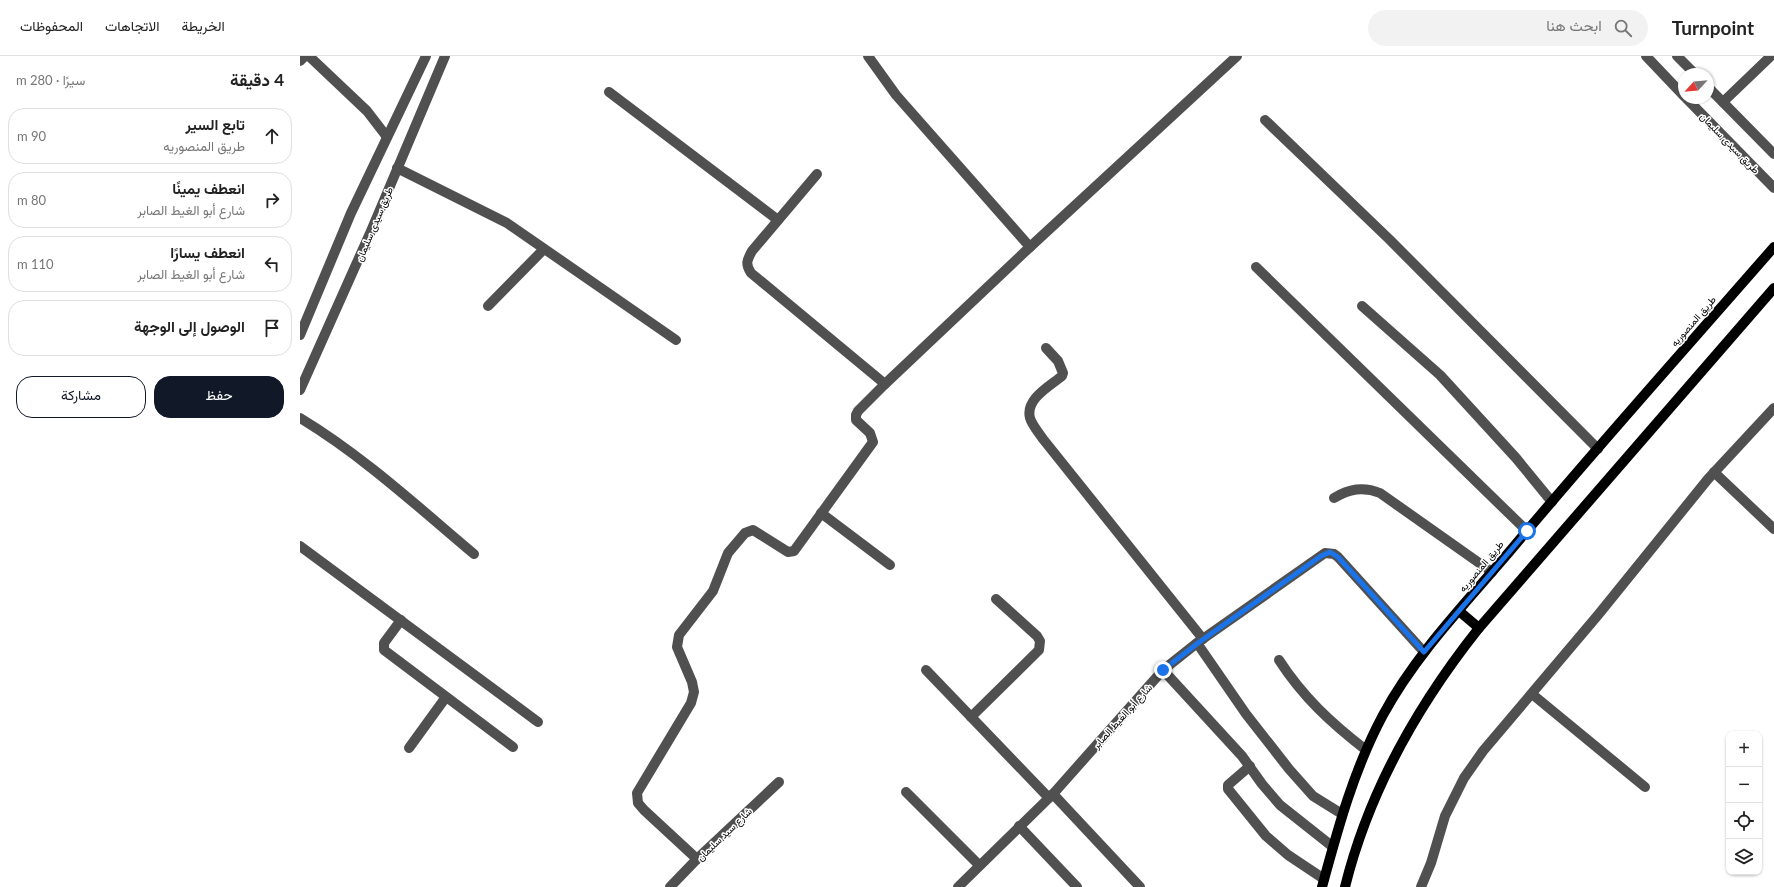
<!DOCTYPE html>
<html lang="ar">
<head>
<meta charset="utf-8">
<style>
  body { margin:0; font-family:Lato,Vazirmatn,sans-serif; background:#f2f2f2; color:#222; direction:rtl }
  .controls { position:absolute; right:12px; bottom:12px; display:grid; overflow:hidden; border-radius:8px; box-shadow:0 1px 3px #0004 }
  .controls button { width:36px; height:36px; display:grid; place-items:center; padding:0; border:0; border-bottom:1px solid #e0e0e0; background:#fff; color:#222; font:20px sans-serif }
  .compass { position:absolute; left:1378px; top:12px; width:36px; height:36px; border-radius:50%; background:#fff; box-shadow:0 1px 3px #0004; rotate:244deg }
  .stop { position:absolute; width:12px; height:12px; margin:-9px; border:3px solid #1a73e8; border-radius:50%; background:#fff }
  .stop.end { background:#1a73e8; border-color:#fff; box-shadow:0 1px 4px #0008 }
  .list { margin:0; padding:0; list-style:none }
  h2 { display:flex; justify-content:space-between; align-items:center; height:52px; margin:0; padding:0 16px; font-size:17px }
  h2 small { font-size:13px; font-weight:400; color:#767676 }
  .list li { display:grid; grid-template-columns:26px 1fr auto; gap:12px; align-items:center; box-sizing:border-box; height:56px; margin:0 8px 8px; padding:0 8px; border:1px solid #e0e0e0; border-radius:16px }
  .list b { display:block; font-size:15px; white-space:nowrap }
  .list p { margin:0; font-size:13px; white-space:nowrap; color:#767676 }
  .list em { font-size:13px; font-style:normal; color:#767676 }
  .actions { display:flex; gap:8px; padding:12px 16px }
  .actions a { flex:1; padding:9px 0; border:1px solid #111827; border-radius:16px; text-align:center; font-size:14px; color:#111827 }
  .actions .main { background:#111827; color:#fff }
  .icon { flex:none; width:22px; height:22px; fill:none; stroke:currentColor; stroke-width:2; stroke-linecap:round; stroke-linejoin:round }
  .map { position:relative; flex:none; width:1474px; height:831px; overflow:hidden; direction:ltr }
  header { display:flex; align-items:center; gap:24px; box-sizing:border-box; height:56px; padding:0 20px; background:#fff; border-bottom:1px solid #e0e0e0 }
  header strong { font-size:19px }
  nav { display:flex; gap:22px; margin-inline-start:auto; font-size:14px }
  .search { width:280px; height:36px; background:#f2f2f2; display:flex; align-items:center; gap:10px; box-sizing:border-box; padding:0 14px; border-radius:22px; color:#767676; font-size:15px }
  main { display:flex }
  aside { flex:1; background:#fff }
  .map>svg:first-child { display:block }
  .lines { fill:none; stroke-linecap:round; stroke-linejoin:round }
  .minor { stroke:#505050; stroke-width:10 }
  .major { stroke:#000; stroke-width:10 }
  .route { stroke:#1a73e8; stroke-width:5 }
  .labels { text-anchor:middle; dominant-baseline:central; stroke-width:3; stroke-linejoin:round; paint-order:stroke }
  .street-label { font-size:10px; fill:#000; stroke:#fff }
</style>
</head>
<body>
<header>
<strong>Turnpoint</strong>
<div class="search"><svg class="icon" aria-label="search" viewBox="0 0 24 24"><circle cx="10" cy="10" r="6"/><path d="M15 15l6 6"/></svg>ابحث هنا</div>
<nav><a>الخريطة</a><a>الاتجاهات</a><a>المحفوظات</a></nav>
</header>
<main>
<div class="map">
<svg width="1474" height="831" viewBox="0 0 1474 831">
  <rect width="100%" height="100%" fill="#fff"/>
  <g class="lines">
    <!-- minor -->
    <g class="minor">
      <path d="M9 0 67 55 87 81"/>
      <path d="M568 0 596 39 730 191"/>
      <path d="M1346 0 1384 40"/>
      <path d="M1377 0 1395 18"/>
      <path d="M0 5 5 0"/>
      <path d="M1408 31 1474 98"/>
      <path d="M309 36 478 164"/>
      <path d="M1386 42 1474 132"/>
      <path d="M1423 46 1471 0"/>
      <path d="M965 64 1089 183 1298 393"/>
      <path d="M97 112 207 167 376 284"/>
      <path d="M517 118 452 195C447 204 445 208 451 217L585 328"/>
      <path d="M956 211 1227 475"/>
      <path d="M188 250 243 194"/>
      <path d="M1062 250 1140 319 1216 402 1252 446"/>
      <path d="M0 279 51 157 126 0"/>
      <path d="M746 292 758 305 763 317 762 320C750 330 725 343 730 362 732 369 739 377 743 383L903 583"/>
      <path d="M0 334 71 175 145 0"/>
      <path d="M0 362C63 400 118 451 174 498"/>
      <path d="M1414 416 1474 473"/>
      <path d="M1034 442C1049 433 1063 430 1080 437L1192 516"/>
      <path d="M521 457 590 509"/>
      <path d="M0 490 238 666"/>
      <path d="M101 564 84 587V594L213 691"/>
      <path d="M897 587 946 658 989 713 1013 740 1042 758"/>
      <path d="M979 604C1003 641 1031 667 1066 694"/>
      <path d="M626 614 749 742"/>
      <path d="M863 614 942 700 962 728 980 749 1033 791"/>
      <path d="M1232 638 1345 731"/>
      <path d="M671 661 739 594 740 585 737 580 696 543"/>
      <path d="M109 692 146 641"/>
      <path d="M950 710 928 729V733L966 780 988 799 1024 823"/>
      <path d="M606 736 679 809"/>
      <path d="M753 738 840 831"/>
      <path d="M719 770 777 831"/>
      <path d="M397 803 344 754 338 747 337 737 391 647 394 636 392 626 377 591 379 579 413 535 428 497 445 477 453 474 488 496 494 495 573 386 570 377 556 364V359L558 355 585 328 730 191 937 0"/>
      <path d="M370 831 397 803 479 726"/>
      <path d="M658 831 753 738 863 614 897 587 1025 497 1034 498 1038 501 1124 596"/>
      <path d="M1121 831 1131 807 1145 760 1164 722 1183 695 1298 559 1408 423 1474 352"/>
    </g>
    <!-- major -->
    <g class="major">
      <path d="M1159 555 1179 572"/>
      <path d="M1022 831C1038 772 1054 713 1083 659 1116 598 1165 548 1210 495 1296 392 1386 292 1474 191"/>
      <path d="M1045 831C1069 734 1117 650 1179 572L1474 232"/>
    </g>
  </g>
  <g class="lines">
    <!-- route -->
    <path class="route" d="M863 614 898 587 1021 500 1030 496 1038 501 1124 596 1227 475"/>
  </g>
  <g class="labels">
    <!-- street labels -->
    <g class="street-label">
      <text transform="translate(1430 87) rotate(46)">طريق سيدى سليمان</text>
      <text transform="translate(74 168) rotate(-67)">طريق سيدى سليمان</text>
      <text transform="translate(1393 265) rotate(-49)">طريق المنصوريه</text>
      <text transform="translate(1181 510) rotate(-50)">طريق المنصوريه</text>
      <text transform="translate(822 660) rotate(-48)">شارع أبو الغيط الصابر</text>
      <text transform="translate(424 778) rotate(-44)">شارع سيد سليمان</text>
    </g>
  </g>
</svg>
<div class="controls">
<button>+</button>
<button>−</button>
<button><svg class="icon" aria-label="locate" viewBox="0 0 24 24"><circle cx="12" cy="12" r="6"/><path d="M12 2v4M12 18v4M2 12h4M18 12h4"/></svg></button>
<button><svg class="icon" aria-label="layers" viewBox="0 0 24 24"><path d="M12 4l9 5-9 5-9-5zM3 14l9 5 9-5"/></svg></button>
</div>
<svg class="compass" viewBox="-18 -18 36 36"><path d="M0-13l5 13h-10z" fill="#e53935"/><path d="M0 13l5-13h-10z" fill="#767676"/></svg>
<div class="stop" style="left:1227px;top:475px"></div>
<div class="stop end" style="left:863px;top:614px"></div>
</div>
<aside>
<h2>4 دقيقة<small>سيرًا · 280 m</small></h2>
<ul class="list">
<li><svg class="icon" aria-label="ahead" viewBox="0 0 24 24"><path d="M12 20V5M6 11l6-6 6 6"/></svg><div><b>تابع السير</b><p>طريق المنصوريه</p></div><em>90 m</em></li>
<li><svg class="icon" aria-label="right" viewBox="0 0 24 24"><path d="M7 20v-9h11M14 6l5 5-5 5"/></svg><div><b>انعطف يمينًا</b><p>شارع أبو الغيط الصابر</p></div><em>80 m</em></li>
<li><svg class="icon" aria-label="left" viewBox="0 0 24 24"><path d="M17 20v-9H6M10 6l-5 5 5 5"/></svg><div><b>انعطف يسارًا</b><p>شارع أبو الغيط الصابر</p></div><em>110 m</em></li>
<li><svg class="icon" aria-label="arrive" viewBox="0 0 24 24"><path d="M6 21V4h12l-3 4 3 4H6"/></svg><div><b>الوصول إلى الوجهة</b></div></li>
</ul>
<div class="actions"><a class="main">حفظ</a><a>مشاركة</a></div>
</aside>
</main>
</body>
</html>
